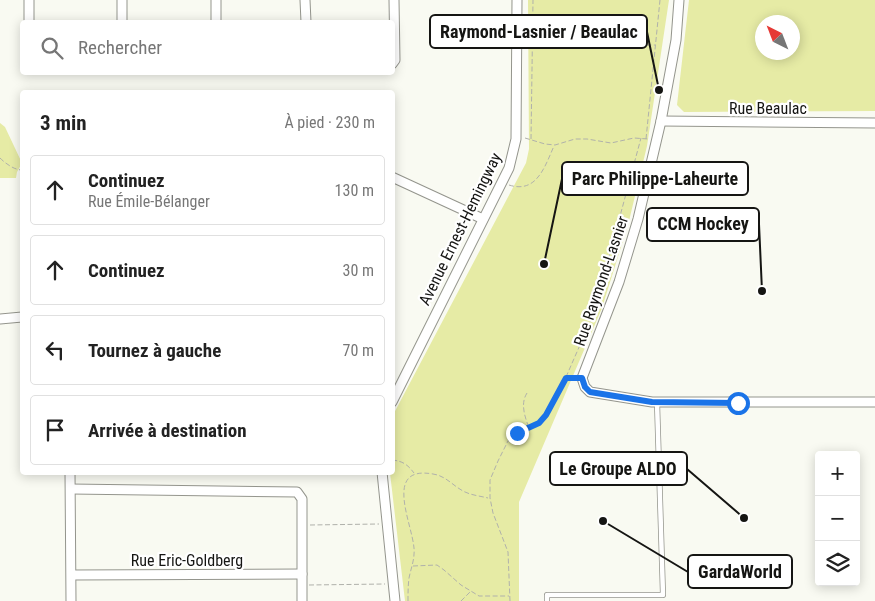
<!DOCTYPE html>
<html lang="fr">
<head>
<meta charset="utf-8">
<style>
  body { margin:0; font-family:"Roboto Condensed",sans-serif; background:#f2f2f2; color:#222 }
  .controls { position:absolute; right:15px; bottom:15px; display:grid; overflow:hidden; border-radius:5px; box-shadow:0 2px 12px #0003 }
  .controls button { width:45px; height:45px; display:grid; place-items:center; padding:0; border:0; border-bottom:1px solid #e0e0e0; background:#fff; color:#222; font:25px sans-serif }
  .compass { position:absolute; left:755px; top:15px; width:45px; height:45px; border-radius:50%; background:#fff; box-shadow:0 2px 12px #0003; rotate:318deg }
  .stop { position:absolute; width:15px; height:15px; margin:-11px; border:4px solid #1a73e8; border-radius:50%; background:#fff }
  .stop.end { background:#1a73e8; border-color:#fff; box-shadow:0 1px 5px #0008 }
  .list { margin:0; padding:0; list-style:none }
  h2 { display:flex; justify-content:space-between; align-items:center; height:65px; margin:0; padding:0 20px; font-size:21px }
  h2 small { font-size:16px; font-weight:400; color:#767676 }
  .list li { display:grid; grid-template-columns:32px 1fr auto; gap:15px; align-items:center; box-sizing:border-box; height:70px; margin:0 10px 10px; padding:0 10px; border:1px solid #e0e0e0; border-radius:5px }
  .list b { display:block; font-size:19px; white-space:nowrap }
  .list p { margin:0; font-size:16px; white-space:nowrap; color:#767676 }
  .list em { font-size:16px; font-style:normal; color:#767676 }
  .icon { flex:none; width:28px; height:28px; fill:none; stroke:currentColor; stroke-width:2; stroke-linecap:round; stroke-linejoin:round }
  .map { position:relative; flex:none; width:875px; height:601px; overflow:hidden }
  .search { position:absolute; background:#fff; box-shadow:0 2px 12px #0003; left:20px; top:20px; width:375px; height:55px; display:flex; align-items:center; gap:12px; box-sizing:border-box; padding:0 18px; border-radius:5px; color:#767676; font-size:19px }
  .panel { position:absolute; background:#fff; box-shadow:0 2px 12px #0003; left:20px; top:90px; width:375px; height:385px; border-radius:5px }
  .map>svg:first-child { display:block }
  .green { fill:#e6eba5; fill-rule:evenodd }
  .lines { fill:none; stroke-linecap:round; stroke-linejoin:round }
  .lane-casing { stroke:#94958d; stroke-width:6 }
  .street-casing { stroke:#94958d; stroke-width:11 }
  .path { stroke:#b0b1ab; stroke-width:1; stroke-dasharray:5 2.5; stroke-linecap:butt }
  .lane { stroke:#fff; stroke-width:4.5 }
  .street { stroke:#fff; stroke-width:9 }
  .route { stroke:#1a73e8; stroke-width:6 }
  .labels { text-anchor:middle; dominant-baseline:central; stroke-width:4.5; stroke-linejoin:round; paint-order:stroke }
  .street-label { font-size:16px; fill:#151513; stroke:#fff }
  .leader { fill:none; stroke:#151513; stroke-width:2 }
  .callout-dot { fill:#151513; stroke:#fff; stroke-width:2 }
  .callout { fill:#fff; stroke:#151513; stroke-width:2 }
  .callout-label { font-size:18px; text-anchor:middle; font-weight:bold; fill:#151513 }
</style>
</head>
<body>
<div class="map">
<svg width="875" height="601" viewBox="0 0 875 601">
  <rect width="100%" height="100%" fill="#f9faf2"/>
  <!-- green -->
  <g class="green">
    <path d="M528 0H669L647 146 629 221 602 308 519 502V601H405L390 473 392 472 393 415 526 163 529 149Z"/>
    <path d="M689 0H875V111L684 112 677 105ZM762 22H792V52H762Z"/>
    <path d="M0 123 5 127 22 163 17 172 16 178H0Z"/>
  </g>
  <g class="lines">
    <!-- lane casing -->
    <g class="lane-casing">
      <path id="lane" d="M547 601V595H663L657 402"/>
    </g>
    <!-- street casing -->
    <g class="street-casing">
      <g id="street">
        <path d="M122 0V22"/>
        <path d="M216 0V22"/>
        <path d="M305 0 306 22"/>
        <path d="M679 0 676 40 661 121 638 219 619 282 582 378 585 387 590 392 652 402H875"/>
        <path d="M29 22V0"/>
        <path d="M392 64 395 60 394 0"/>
        <path d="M661 121 875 123"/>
        <path d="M392 177 483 219"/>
        <path d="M0 319 22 317"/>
        <path d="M392 402 509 168 516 139 517 0"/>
        <path d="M70 472 71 601"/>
        <path d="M382 472 395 601"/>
        <path d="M71 489 297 492 302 499V601"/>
        <path d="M72 575 302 574"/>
      </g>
    </g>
    <!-- path -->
    <g class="path">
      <path d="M533 25 599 27 603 28 622 45H655"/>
      <path d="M525 138 545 144 555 145 575 139H587L611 143 634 138 648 139"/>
      <path d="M531 139 533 0"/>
      <path d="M646 139 660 0"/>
      <path d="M0 158C5 163 14 170 22 170"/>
      <path d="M509 185C537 194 545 166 554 146"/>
      <path d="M566 377 594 313 641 138"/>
      <path d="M527 393C520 404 525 417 529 428"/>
      <path d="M392 460C403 461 408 465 414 473"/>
      <path d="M310 525 379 524"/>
      <path d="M413 566 437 565 444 570 461 585 479 596H509"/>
      <path d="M309 585 385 584"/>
      <path d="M408 601C408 593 408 586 409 578 411 568 415 559 414 548 412 523 383 465 433 474 446 476 452 485 463 491 470 495 480 496 488 498"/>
      <path d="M461 601 471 591"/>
      <path d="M510 601 508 552 493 513 490 498V480L498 461 508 441 517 433 539 423 546 415 566 378H574"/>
    </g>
    <!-- lane -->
    <use href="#lane" class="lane"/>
    <!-- street -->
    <use href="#street" class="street"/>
  </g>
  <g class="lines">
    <!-- route -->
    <path class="route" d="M517 433 539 423 546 415 566 378H582L585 387 590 392 652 402 738 403"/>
  </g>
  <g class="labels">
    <!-- street labels -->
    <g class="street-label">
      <text x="768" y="108">Rue Beaulac</text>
      <text transform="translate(460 229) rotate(-64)">Avenue Ernest-Hemingway</text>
      <text transform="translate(601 281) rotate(-71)">Rue Raymond-Lasnier</text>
      <text x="187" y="560">Rue Eric-Goldberg</text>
    </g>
  </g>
  <!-- callouts -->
  <path class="leader" d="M659 90L647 32M544 264L562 179M762 291L759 224M744 518L687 469M603 521L688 572"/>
  <g class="callout-dot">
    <circle cx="659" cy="90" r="5"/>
    <circle cx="544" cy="264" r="5"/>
    <circle cx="762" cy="291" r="5"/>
    <circle cx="744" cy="518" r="5"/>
    <circle cx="603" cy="521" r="5"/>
  </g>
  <g class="callout">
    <rect x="430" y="15" width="217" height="33" rx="5"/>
    <rect x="562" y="162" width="186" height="33" rx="5"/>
    <rect x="647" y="208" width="112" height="33" rx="5"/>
    <rect x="550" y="452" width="137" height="33" rx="5"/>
    <rect x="688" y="555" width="104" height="33" rx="5"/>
  </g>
  <g class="callout-label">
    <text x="539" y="38">Raymond-Lasnier / Beaulac</text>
    <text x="655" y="185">Parc Philippe-Laheurte</text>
    <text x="703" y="230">CCM Hockey</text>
    <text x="618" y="475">Le Groupe ALDO</text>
    <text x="740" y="578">GardaWorld</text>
  </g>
</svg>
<div class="controls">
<button>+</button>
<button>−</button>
<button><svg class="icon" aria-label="layers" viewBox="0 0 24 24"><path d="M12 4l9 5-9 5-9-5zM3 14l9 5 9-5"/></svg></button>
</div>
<svg class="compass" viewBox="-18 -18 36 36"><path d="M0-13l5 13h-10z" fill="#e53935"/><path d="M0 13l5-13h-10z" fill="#767676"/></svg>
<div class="stop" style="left:738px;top:403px"></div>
<div class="stop end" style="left:517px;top:433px"></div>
<div class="search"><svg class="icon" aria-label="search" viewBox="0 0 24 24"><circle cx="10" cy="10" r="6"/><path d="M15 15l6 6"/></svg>Rechercher</div>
<section class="panel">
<h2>3 min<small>À pied · 230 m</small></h2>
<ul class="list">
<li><svg class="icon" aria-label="ahead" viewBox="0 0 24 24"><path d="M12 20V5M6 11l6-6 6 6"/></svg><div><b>Continuez</b><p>Rue Émile-Bélanger</p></div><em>130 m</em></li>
<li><svg class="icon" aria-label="ahead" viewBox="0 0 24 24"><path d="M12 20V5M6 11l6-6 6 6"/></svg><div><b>Continuez</b></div><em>30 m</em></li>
<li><svg class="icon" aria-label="left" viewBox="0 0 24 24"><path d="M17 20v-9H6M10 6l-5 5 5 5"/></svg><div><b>Tournez à gauche</b></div><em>70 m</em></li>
<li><svg class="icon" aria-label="arrive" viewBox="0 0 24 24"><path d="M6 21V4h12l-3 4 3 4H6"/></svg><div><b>Arrivée à destination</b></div></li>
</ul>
</section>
</div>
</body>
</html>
